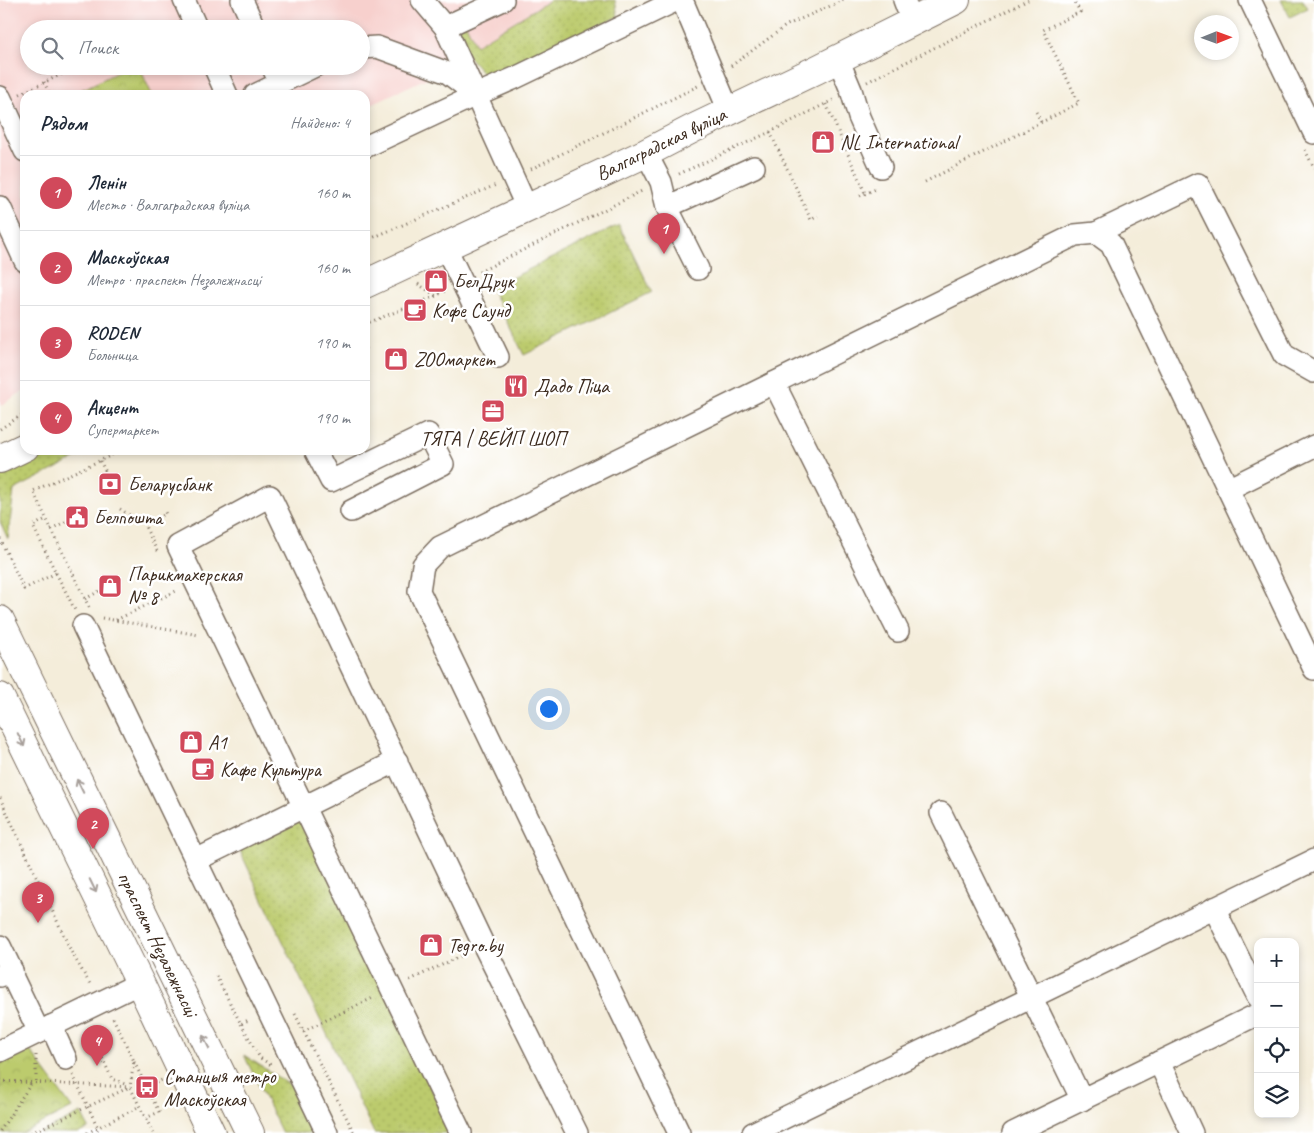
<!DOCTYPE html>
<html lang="ru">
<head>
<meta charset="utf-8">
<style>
  body { margin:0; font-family:Caveat,sans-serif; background:#f2f2f3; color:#1f2937 }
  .controls { position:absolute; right:15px; bottom:15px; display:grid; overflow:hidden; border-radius:10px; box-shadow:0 2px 8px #0003 }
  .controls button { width:45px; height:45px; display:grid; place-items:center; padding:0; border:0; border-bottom:1px solid #e0e1e3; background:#fff; color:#1f2937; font:25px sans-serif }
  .compass { position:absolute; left:1194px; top:15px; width:45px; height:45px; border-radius:50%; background:#fff; box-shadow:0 2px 8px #0003; rotate:89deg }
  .you { position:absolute; left:548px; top:708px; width:18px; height:18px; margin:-12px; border:4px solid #fff; border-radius:50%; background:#1a73e8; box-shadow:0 0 0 8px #1a73e833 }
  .badge { display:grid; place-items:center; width:32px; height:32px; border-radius:50%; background:#d1495b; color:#fff; font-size:16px; font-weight:700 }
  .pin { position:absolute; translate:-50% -41px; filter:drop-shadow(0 1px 2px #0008) }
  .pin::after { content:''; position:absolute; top:26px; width:18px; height:15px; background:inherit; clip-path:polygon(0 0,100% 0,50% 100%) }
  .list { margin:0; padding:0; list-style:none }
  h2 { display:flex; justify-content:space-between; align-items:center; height:65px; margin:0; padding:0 20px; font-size:21px }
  h2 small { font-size:16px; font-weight:400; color:#747a83 }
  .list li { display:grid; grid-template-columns:32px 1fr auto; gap:15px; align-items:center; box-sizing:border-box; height:75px; padding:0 20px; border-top:1px solid #e0e1e3 }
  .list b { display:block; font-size:19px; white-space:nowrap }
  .list p { margin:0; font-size:16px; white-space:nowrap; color:#747a83 }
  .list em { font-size:16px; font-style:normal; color:#747a83 }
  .icon { flex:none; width:28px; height:28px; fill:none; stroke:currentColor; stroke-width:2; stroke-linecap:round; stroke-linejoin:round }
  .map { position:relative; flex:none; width:1314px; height:1133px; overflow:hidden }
  .search { position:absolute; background:#fff; box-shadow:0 2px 8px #0003; left:20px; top:20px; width:350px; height:55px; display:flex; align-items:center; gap:12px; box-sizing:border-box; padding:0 18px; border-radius:28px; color:#747a83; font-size:19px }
  .panel { position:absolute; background:#fff; box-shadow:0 2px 8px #0003; left:20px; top:90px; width:350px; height:365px; border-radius:15px }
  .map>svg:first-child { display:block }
  .built { fill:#f7d0cd; fill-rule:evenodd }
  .grass { fill:url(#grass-dots); stroke:#7c7a46 }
  .park { fill:url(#park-crowns); stroke:#7c7a46 }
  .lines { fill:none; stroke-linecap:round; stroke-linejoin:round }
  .minor-casing { stroke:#7c6e60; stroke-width:24 }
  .major-casing { stroke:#7c6e60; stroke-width:30 }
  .path { stroke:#7c6e60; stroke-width:3; stroke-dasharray:1 4; stroke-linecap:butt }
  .minor { stroke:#fff; stroke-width:21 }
  .major { stroke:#fff; stroke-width:28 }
  .oneway { stroke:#a79f9a }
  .labels { text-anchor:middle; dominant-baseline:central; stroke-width:5; stroke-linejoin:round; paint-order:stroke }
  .poi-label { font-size:20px; fill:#3b2a1e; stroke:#fff; text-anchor:start }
  .street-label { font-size:20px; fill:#3b2a1e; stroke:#fff }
</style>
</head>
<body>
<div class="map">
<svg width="1314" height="1133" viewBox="0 0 1314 1133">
  <defs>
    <pattern id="grass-dots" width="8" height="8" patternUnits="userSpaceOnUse" patternTransform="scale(1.25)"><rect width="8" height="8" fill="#bccb6d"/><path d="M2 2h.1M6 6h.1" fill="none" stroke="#a2ae5e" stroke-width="1.8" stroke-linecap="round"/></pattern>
    <pattern id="park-crowns" width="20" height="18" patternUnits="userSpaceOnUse" patternTransform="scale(1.25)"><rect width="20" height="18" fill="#bccb6d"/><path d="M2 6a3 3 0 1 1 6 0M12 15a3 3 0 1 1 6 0" fill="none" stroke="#a2ae5e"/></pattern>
  </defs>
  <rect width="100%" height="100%" fill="#fff"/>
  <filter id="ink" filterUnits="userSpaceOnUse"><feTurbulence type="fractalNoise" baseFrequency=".02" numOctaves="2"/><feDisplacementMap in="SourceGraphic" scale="10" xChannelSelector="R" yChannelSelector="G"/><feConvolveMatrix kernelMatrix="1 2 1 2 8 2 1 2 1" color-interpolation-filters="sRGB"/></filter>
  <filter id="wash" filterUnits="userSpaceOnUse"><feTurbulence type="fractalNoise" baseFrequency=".0096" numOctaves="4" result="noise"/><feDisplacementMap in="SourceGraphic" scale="20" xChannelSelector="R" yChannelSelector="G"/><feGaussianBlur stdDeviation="1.12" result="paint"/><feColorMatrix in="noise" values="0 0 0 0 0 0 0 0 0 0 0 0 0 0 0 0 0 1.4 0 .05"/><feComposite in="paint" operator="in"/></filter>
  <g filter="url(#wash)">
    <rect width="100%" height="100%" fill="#f4edda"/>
    <!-- built -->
    <path class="built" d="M0 0H593L365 107V95H25V390L0 406ZM29 29H361V66H29Z"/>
    <!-- grass -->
    <g class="grass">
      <path d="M550 0H615L618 17 487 78 464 51 454 29 465 22 476 45Z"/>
      <path d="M1281 0H1303L1308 8 1290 17Z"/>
      <path d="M619 225 652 292 524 355 491 288Z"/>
      <path d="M55 450H92L14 490 8 539 0 522V477L17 470Z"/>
      <path d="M302 815 452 1133H374L238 847Z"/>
      <path d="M244 1055 293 1087 316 1133H282Z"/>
      <path d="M81 1113 89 1128 79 1133H40Z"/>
    </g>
    <!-- park -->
    <g class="park">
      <path d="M130 66H139L152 95H73V94Z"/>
      <path d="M29 1049 72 1108 22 1133H0V1062Z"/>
    </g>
  </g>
  <g filter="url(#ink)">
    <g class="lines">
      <!-- minor casing -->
      <g class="minor-casing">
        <g id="minor">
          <path d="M184 0 197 29"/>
          <path d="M242 0 255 29"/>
          <path d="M422 0 445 27 527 208"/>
          <path d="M682 0 729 111"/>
          <path d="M904 0 912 21"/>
          <path d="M1250 0 1314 133"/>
          <path d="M445 27 503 0"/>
          <path d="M361 48 377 47 448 73 474 93"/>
          <path d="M838 59 851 90 859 117 881 167"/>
          <path d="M214 66 227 95"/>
          <path d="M272 66 280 83"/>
          <path d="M255 95 315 66"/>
          <path d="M0 97 25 151"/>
          <path d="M365 147 476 95 515 78 677 0"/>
          <path d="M646 153 661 182 667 207 698 269"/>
          <path d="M0 207 25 261"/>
          <path d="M667 207 754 167"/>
          <path d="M1096 233 1198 184 1284 355 1314 372"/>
          <path d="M445 246 498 357"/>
          <path d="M774 383 898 631"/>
          <path d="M315 450 331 481 428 434 443 464 351 511"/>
          <path d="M1228 489 1314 446"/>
          <path d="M83 626 327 1133"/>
          <path d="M941 813 1082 1100"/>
          <path d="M196 860 397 761"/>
          <path d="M1214 908 1258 997"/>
          <path d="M0 946 12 971 0 976"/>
          <path d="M12 971 13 978 39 1032"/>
          <path d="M51 1026 66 1059"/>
          <path d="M0 1051 140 983"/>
          <path d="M1159 1062 1192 1133"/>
          <path d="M461 1133 178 546 270 496 484 946 577 1133"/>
          <path d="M679 1133 419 591 423 565 440 547 1075 235 1096 233 1111 244 1314 669"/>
          <path d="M753 1133 1314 860"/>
          <path d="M1013 1133 1258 1014"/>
        </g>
      </g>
      <!-- major casing -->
      <g class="major-casing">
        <g id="major">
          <path d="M365 284 646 153 694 128 816 70 956 0"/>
          <path d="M0 459 25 447"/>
          <path d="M0 620 250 1133"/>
          <path d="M0 697 140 983 211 1133"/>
        </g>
      </g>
      <!-- path -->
      <g class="path">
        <path d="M1314 0V1"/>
        <path d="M160 29 165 26"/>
        <path d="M731 66 787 25 844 0"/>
        <path d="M44 82 50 95"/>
        <path d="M867 82 1028 0"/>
        <path d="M20 94 79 66"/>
        <path d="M826 104 865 193"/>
        <path d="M1036 112 1041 122"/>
        <path d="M770 132 811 220 818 216"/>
        <path d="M1305 150 1314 168"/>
        <path d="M531 169 698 86"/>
        <path d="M679 174 770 132 833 100"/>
        <path d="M925 182 1079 103 1043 30 1080 12 1074 0"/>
        <path d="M860 196 878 188"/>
        <path d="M365 241 496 185"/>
        <path d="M479 272 644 190"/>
        <path d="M418 284 436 296"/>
        <path d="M365 324 436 296 445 291"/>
        <path d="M365 348 366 351"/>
        <path d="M0 429 25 413"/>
        <path d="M157 450 158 451"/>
        <path d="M100 461 108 476"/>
        <path d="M120 509 144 524"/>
        <path d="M51 529 71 519"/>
        <path d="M0 539 24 589 56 573 33 526 46 519"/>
        <path d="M157 551 144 524 166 514 164 510"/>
        <path d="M56 573 75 610"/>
        <path d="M85 599 105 588"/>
        <path d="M89 607 33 491 123 450"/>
        <path d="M102 618 199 635"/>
        <path d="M116 620 176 591 175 589"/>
        <path d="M0 798 72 953 91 986"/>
        <path d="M216 976 241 1024 250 1019"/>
        <path d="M410 980 465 954"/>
        <path d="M295 1014 354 1133"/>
        <path d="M113 1018 134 1061 130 1087 153 1133"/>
        <path d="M241 1024 260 1058 271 1065"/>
        <path d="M303 1031 375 997"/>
        <path d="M94 1040 112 1079 127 1085"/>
        <path d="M36 1055V1082"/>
        <path d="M134 1062 159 1112 146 1118"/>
        <path d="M73 1075 98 1128 96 1133"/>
        <path d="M0 1081 130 1087"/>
        <path d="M147 1087 162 1080"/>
        <path d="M0 1131 32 1082"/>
        <path d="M31 1133 130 1087"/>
        <path d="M87 1133 140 1106"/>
      </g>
      <!-- minor -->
      <use href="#minor" class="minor"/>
      <!-- major -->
      <use href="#major" class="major"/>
    </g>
    <!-- one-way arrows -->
    <defs><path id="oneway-shaft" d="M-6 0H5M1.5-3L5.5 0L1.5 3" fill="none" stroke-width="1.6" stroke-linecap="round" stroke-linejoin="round" transform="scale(1.25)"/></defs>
    <g class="oneway">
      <use href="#oneway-shaft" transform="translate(21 740) rotate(64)"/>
      <use href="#oneway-shaft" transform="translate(80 786) rotate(-116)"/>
      <use href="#oneway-shaft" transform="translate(93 886) rotate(64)"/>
      <use href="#oneway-shaft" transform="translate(206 1042) rotate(-116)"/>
    </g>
  </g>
  <!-- icons -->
  <defs>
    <g id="shop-square" transform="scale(1.25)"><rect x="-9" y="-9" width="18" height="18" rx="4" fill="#d1495b" stroke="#fff"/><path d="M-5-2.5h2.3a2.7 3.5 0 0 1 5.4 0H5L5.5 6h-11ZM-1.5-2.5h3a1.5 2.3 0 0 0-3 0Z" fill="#fff"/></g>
    <g id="cafe-square" transform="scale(1.25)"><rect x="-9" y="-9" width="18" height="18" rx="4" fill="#d1495b" stroke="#fff"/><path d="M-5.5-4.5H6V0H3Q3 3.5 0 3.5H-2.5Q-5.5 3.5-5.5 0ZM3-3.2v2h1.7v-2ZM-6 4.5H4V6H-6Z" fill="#fff"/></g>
    <g id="restaurant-square" transform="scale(1.25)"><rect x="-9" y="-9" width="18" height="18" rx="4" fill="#d1495b" stroke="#fff"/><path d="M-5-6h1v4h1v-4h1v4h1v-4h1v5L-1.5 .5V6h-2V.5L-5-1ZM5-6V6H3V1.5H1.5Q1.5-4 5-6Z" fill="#fff"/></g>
    <g id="office-square" transform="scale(1.25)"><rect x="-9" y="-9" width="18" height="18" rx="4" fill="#d1495b" stroke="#fff"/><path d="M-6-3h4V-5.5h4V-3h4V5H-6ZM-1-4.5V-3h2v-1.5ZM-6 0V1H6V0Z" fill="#fff"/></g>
    <g id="bank-square" transform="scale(1.25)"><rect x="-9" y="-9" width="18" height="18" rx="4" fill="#d1495b" stroke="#fff"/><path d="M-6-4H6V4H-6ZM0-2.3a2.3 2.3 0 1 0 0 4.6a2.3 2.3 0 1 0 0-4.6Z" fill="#fff"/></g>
    <g id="civic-square" transform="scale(1.25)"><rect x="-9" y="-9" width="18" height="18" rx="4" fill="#d1495b" stroke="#fff"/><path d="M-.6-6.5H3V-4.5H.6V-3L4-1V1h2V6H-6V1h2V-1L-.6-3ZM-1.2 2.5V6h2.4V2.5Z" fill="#fff"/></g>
    <g id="bus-square" transform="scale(1.25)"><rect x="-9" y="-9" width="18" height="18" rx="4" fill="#d1495b" stroke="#fff"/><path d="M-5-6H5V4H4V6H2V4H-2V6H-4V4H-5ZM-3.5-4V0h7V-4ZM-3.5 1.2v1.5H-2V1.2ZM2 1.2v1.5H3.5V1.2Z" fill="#fff"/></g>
  </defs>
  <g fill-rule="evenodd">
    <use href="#shop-square" x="823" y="142"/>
    <use href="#shop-square" x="436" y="281"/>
    <use href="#cafe-square" x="415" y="310"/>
    <use href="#shop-square" x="396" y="359"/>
    <use href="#restaurant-square" x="516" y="386"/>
    <use href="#office-square" x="493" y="411"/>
    <use href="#bank-square" x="110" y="484"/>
    <use href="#civic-square" x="77" y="517"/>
    <use href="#shop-square" x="110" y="586"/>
    <use href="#shop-square" x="191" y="742"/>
    <use href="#cafe-square" x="203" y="769"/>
    <use href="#shop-square" x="431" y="945"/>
    <use href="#bus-square" x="147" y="1087"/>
  </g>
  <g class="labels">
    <!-- poi labels -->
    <g class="poi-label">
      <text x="840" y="142">NL International</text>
      <text x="454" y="281">БелДрук</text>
      <text x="432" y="310">Кофе Саунд</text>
      <text x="414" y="359">ZOOмаркет</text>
      <text x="534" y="386">Дадо Піца</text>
      <text x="493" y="438" text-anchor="middle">ТЯГА | ВЕЙП ШОП</text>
      <text x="128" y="484">Беларусбанк</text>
      <text x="94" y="517">Белпошта</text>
      <text x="128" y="574">Парикмахерская<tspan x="128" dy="23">№ 8</tspan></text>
      <text x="208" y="742">A1</text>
      <text x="220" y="769">Кафе Культура</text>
      <text x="448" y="945">Tegro.by</text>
      <text x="164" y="1076">Станцыя метро<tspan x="164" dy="23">Маскоўская</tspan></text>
    </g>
    <!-- street labels -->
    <g class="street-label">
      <text transform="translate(661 144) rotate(-26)">Валгаградская вуліца</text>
      <text transform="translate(158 944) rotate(64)">праспект Незалежнасці</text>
    </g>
  </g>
</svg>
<div class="controls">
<button>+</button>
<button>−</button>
<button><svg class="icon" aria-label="locate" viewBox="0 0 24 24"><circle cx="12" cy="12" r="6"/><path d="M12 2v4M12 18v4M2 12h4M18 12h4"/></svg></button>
<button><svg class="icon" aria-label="layers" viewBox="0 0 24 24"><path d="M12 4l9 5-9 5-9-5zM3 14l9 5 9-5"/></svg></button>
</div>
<svg class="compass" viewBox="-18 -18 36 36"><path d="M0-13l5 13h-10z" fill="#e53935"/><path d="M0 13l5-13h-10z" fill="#747a83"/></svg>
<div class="you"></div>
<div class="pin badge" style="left:664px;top:254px">1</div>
<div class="pin badge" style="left:93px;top:849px">2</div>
<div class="pin badge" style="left:38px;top:923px">3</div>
<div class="pin badge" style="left:97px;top:1066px">4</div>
<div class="search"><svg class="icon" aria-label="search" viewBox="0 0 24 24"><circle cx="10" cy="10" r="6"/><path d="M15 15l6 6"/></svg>Поиск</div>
<section class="panel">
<h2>Рядом<small>Найдено: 4</small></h2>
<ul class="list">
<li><span class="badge">1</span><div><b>Ленін</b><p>Место · Валгаградская вуліца</p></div><em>160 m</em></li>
<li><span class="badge">2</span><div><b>Маскоўская</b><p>Метро · праспект Незалежнасці</p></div><em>160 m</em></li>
<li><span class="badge">3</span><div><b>RODEN</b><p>Больница</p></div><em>190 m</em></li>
<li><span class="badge">4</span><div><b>Акцент</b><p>Супермаркет</p></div><em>190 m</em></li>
</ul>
</section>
</div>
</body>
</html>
